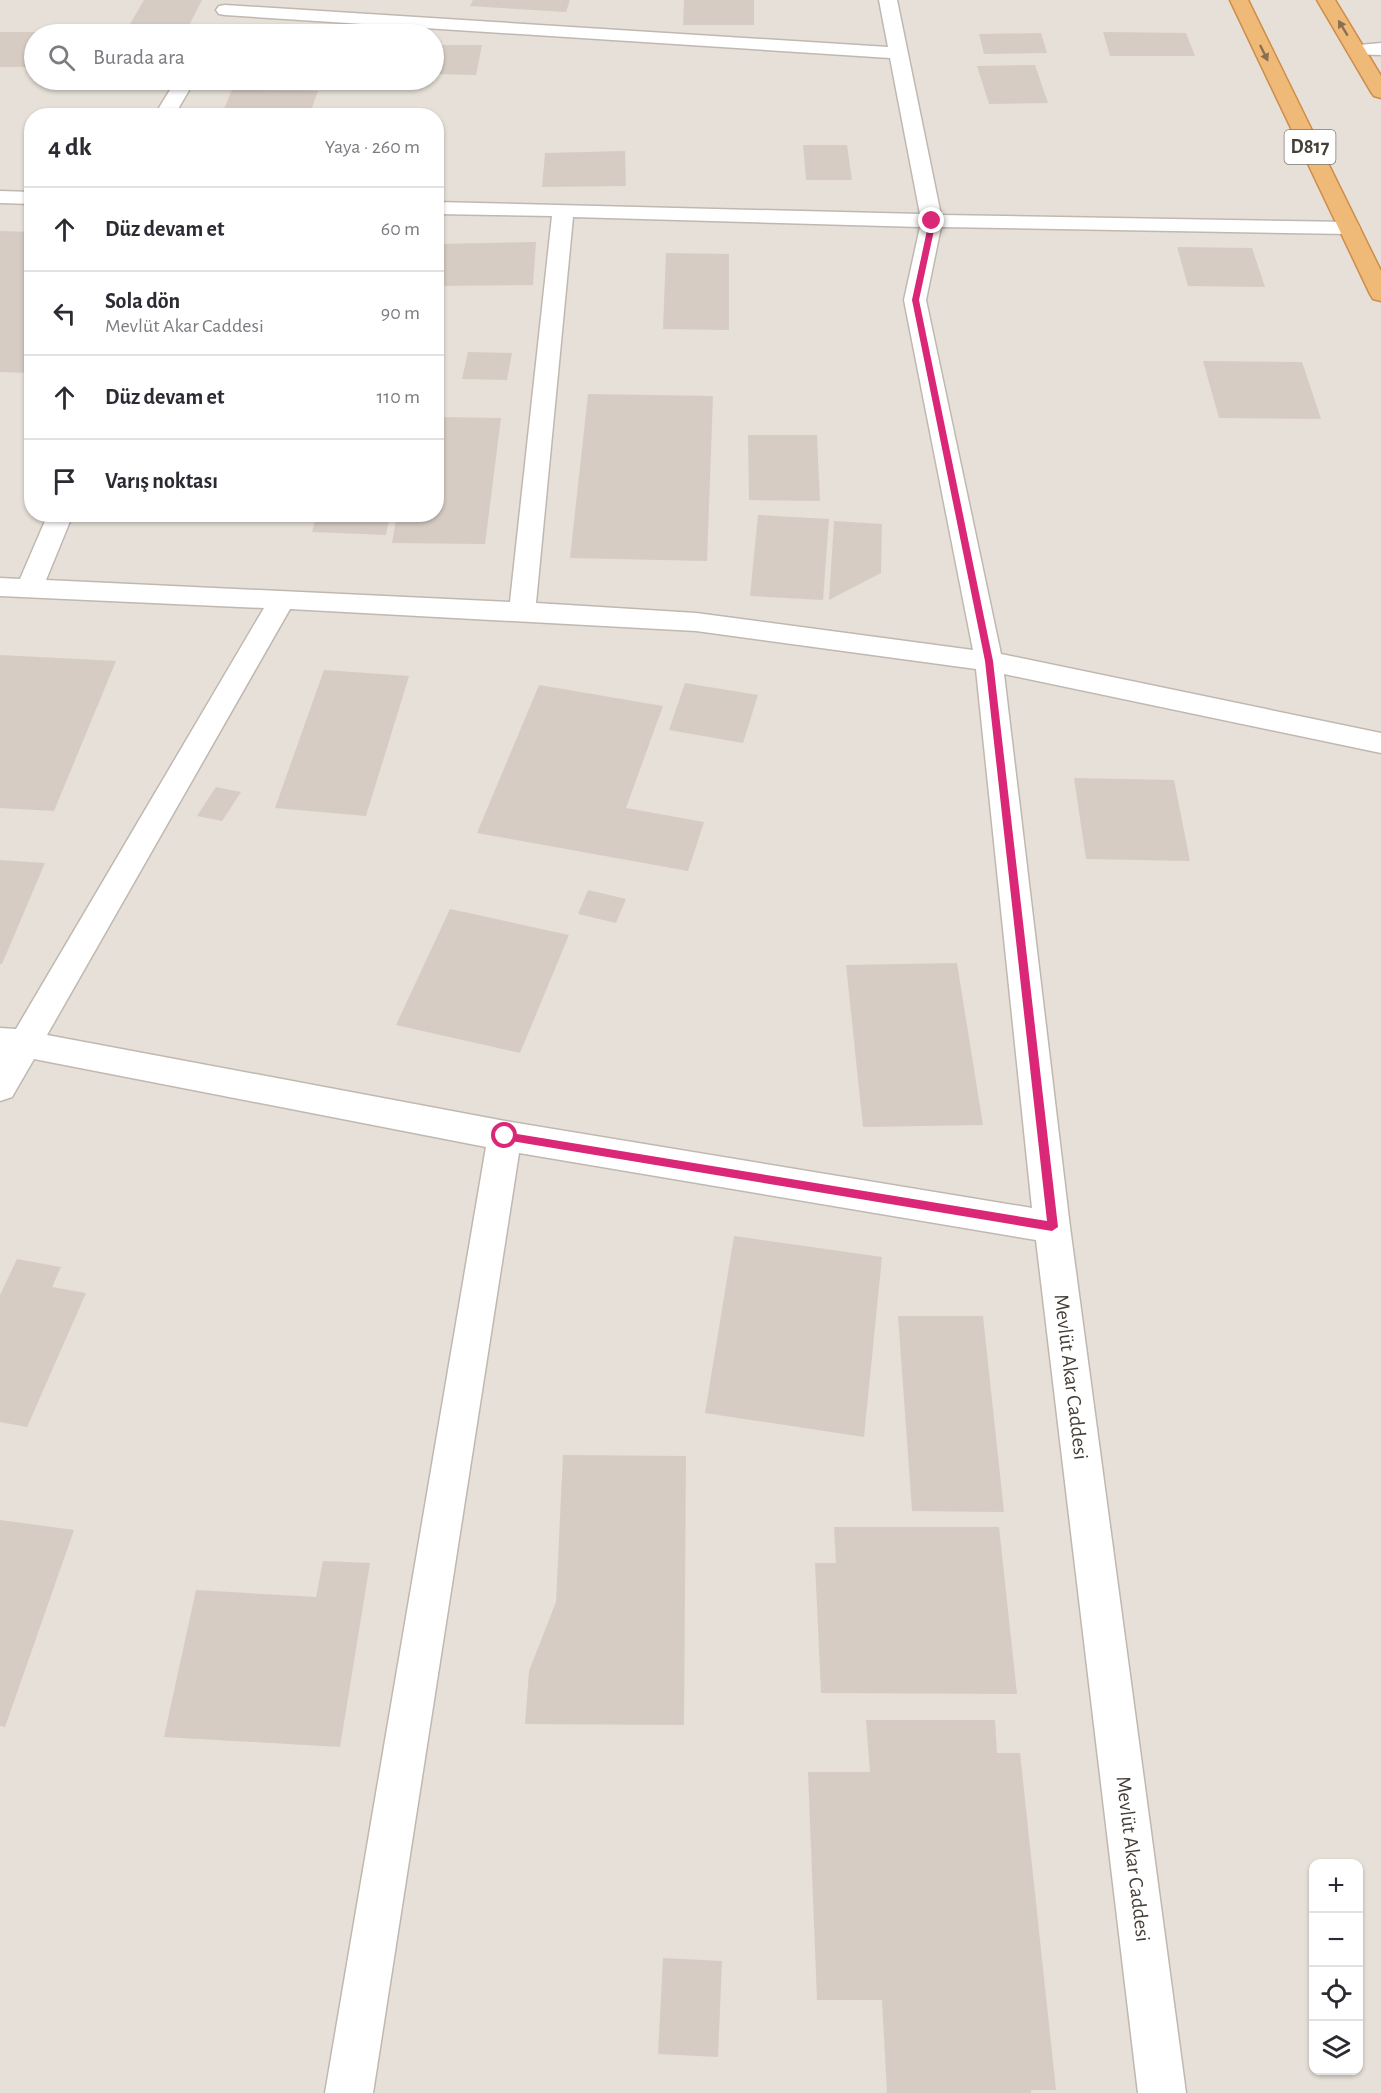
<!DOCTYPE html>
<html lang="tr">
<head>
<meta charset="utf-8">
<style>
  body { margin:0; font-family:"Alegreya Sans",sans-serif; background:#f7f7f7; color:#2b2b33 }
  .controls { position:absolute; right:18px; bottom:18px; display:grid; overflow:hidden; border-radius:12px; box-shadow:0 2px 4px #0004 }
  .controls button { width:54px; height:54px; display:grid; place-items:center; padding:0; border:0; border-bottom:2px solid #e1e1e2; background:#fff; color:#2b2b33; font:30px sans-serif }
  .stop { position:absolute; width:18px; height:18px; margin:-14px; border:4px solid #db2777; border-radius:50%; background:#fff }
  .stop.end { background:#db2777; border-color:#fff; box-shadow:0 2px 6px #0008 }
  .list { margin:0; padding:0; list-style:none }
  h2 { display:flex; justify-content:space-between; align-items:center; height:78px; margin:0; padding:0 24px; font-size:26px }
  h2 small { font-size:20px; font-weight:400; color:#7c7c81 }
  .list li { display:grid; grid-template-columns:39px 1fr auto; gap:18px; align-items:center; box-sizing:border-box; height:84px; padding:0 24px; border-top:2px solid #e1e1e2 }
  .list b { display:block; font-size:22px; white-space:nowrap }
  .list p { margin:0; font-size:20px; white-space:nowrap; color:#7c7c81 }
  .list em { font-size:20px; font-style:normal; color:#7c7c81 }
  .icon { flex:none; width:33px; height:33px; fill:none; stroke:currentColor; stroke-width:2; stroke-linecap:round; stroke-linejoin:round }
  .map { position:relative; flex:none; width:1381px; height:2093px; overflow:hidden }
  .search { position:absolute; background:#fff; box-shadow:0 2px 4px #0004; left:24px; top:24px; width:420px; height:66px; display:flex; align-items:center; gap:15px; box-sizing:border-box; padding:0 21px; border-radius:33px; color:#7c7c81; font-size:22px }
  .panel { position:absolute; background:#fff; box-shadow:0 2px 4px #0004; left:24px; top:108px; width:420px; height:414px; border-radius:24px }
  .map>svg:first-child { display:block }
  .residential { fill:#e6e0d8; fill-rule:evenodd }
  .building { fill:#d6ccc3 }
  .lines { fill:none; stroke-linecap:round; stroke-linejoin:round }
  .minor-casing { stroke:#c0b8b0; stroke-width:3 }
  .highway-casing { stroke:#ce8d49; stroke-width:3 }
  .minor { fill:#fff; fill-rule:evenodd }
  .highway { fill:#efb978; fill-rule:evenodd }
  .oneway { fill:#8a7052 }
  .route { fill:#db2777 }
  .labels { text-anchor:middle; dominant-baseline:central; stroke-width:6; stroke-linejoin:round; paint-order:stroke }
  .shield { fill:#fff; stroke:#7e7974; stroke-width:1.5 }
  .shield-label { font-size:20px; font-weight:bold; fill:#463f38 }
  .street-label { font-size:21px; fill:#463f38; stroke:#fff }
</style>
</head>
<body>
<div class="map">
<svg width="1381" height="2093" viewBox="0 0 1381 2093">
  <rect width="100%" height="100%" fill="#f3efe9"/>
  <!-- residential -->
  <path class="residential" d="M0 0H1381V2093H0ZM34 34H434V80H34ZM32 116H436V514H32ZM1314 1864H1358V2070H1314Z"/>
  <!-- building -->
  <g class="building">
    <path d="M144 0H202L185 33 126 31Z"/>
    <path d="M473 0H570L566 12 470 6Z"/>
    <path d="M684 0H754V25H683Z"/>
    <path d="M0 32H51L50 34H34V62L32 67H0Z"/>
    <path d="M1103 32 1186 33 1195 56H1110Z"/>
    <path d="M1041 33 1047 53 984 54 979 34Z"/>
    <path d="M434 45H482L476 75 434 74Z"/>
    <path d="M1035 65 1048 103 989 104 977 66Z"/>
    <path d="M232 90 318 91 309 116H221Z"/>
    <path d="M803 145H847L852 180H806Z"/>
    <path d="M625 151 626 186 542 187 545 153Z"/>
    <path d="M0 231 32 232V373L0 372Z"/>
    <path d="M536 242 533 285 436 286 438 244Z"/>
    <path d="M1177 247 1252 248 1265 287 1188 286Z"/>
    <path d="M666 253 729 254V330L663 329Z"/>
    <path d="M468 352 512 353 507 380 462 379Z"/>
    <path d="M1203 361 1302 362 1321 419 1219 418Z"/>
    <path d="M588 394 713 396 707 561 570 558Z"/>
    <path d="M436 417 501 418 485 544 392 543 397 514H436Z"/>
    <path d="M748 435H817L820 501 749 500Z"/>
    <path d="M317 514H390L386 535 312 532Z"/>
    <path d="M758 515 829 519 823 600 750 596Z"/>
    <path d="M834 521 882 524 881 573 829 600Z"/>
    <path d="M0 655 116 661 54 811 0 808Z"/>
    <path d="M324 670 409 676 366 816 275 808Z"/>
    <path d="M685 683 758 695 743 743 669 730Z"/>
    <path d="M539 685 663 706 626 808 704 822 688 871 477 833Z"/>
    <path d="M1074 778 1174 780 1190 861 1086 859Z"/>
    <path d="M216 787 241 792 222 821 197 816Z"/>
    <path d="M0 860 45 863 2 964H0Z"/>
    <path d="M588 890 626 899 616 923 578 914Z"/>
    <path d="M450 909 569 935 520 1053 396 1025Z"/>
    <path d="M957 963 983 1125 863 1127 846 965Z"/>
    <path d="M734 1236 882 1257 864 1437 705 1413Z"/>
    <path d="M17 1259 61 1267 52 1287 86 1293 27 1427 0 1422V1295Z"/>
    <path d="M898 1316H983L1004 1512 912 1511Z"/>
    <path d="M563 1455 686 1456 684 1725 525 1724 529 1671 556 1602Z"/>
    <path d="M0 1520 74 1530 5 1727 0 1726Z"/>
    <path d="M834 1527H999L1017 1694 821 1693 815 1563H836Z"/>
    <path d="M323 1561 370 1563 340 1747 164 1737 196 1590 316 1597Z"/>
    <path d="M866 1720H995L997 1753H1020L1056 2090H1031V2093H887L882 2000H817L808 1772H870Z"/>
    <path d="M663 1958 722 1961 718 2057 658 2054Z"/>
  </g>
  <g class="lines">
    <!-- minor casing -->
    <g class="minor-casing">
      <g id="minor">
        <path d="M879 0H897L941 215 1349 222 1357 223 1360 228 1357 233 1349 234 941 227 926 300 1001 654 1381 733V753L1004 674 1070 1227 1186 2093H1138L1036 1240 519 1153 373 2093H325L486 1147 34 1059 12 1097 0 1101V1028L16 1029 264 608 0 596V578L20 579 48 514H73L46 580 510 602 552 216 436 214V202L920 214 890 58 225 15 219 14 216 10 219 6 225 5 888 47ZM573 217 920 227 904 300 973 650 696 613 536 603ZM290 609 696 631 976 669 1032 1208 505 1121 47 1035Z"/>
        <path d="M1381 43V55L1349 54 1347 50 1349 46Z"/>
        <path d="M176 80H195L174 116H154Z"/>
        <path d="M0 191 32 192V204L0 203Z"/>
      </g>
    </g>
    <!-- highway casing -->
    <g class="highway-casing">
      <g id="highway">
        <path d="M1230 0H1248L1381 271V301L1373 299 1370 294Z"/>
        <path d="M1317 0H1335L1381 76V98L1374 96 1371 92Z"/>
      </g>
    </g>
    <!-- minor -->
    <use href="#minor" class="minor"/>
    <!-- highway -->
    <use href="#highway" class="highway"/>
  </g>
  <!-- one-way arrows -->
  <defs><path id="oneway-solid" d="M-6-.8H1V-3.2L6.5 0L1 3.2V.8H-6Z" transform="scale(1.5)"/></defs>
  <g class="oneway">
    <use href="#oneway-solid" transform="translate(1343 28) rotate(-121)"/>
    <use href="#oneway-solid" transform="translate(1264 53) rotate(64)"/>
  </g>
  <!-- route -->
  <path class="route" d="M932 219 936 221 919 300 993 661 1058 1227 1052 1231 505 1140 500 1136 505 1132 1047 1221 985 661 912 300 929 221Z"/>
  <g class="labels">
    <!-- shield labels -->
    <rect class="shield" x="1284.5" y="130" width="51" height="34" rx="4.5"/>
    <g class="shield-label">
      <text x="1310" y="147">D817</text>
    </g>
    <!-- street labels -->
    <g class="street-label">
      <text transform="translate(1071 1377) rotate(83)">Mevlüt Akar Caddesi</text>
      <text transform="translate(1133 1859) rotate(83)">Mevlüt Akar Caddesi</text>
    </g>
  </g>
</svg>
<div class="controls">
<button>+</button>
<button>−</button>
<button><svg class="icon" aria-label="locate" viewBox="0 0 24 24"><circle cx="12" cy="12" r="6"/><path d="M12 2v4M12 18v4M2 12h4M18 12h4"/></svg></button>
<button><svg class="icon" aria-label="layers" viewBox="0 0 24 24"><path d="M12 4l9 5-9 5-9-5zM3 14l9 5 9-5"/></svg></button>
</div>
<div class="stop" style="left:505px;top:1136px"></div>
<div class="stop end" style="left:932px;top:221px"></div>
<div class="search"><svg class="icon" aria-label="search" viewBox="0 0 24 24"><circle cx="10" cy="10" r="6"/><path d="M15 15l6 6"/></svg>Burada ara</div>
<section class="panel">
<h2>4 dk<small>Yaya · 260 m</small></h2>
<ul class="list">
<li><svg class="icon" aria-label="ahead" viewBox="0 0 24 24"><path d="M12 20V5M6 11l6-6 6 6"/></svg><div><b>Düz devam et</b></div><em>60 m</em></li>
<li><svg class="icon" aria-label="left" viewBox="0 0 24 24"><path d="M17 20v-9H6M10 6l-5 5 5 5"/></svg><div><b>Sola dön</b><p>Mevlüt Akar Caddesi</p></div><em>90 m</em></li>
<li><svg class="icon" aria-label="ahead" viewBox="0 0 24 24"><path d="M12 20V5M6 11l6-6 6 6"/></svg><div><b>Düz devam et</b></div><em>110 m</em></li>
<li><svg class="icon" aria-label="arrive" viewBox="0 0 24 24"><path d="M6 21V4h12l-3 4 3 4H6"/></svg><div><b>Varış noktası</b></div></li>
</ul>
</section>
</div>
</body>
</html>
